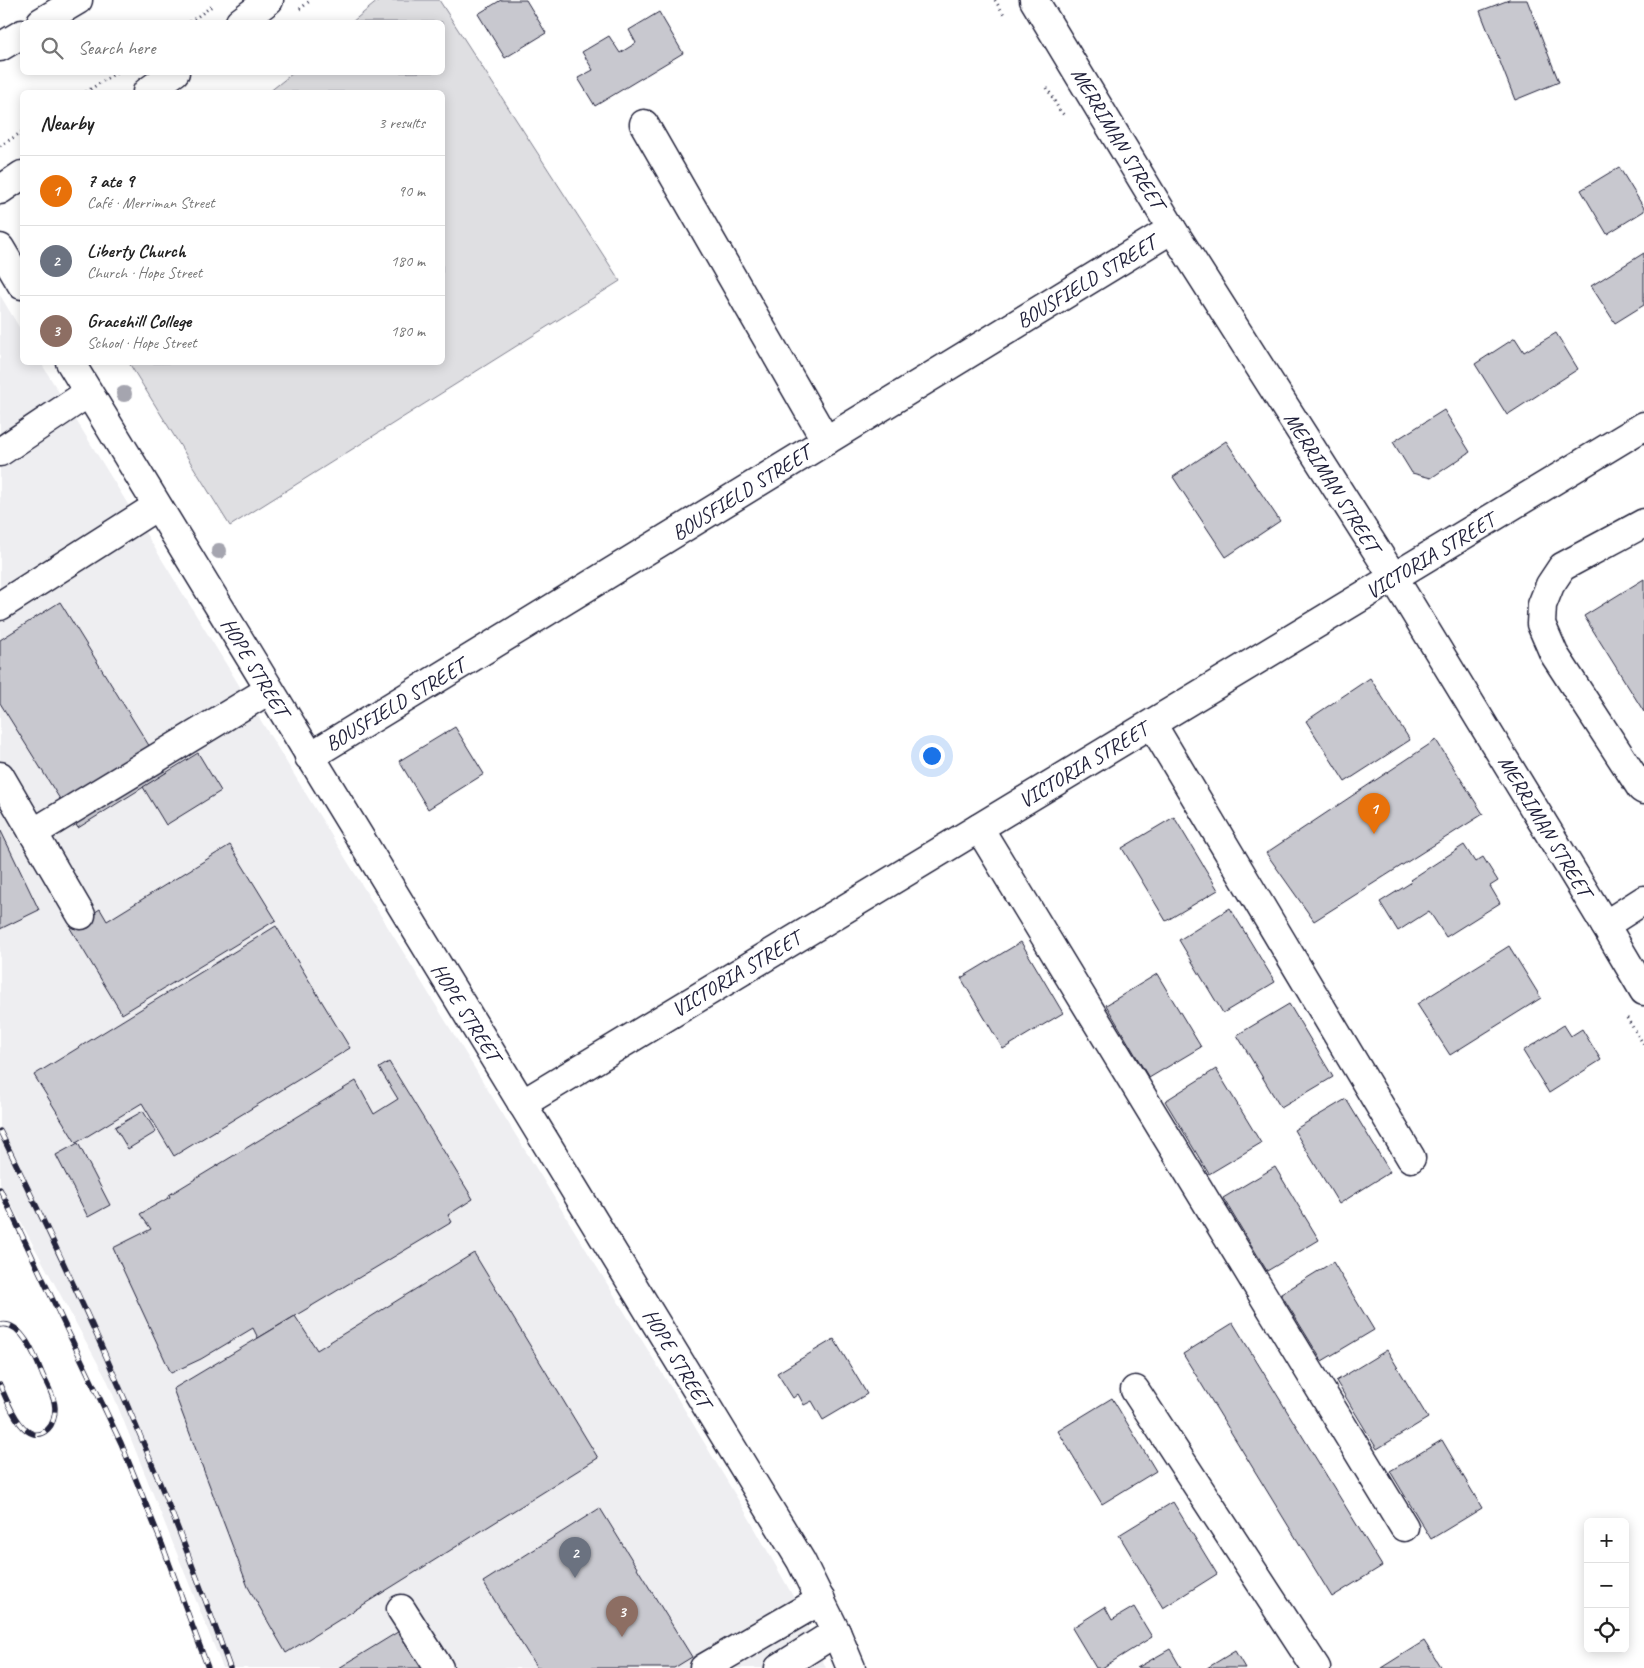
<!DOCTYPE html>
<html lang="en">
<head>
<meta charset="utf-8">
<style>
  body { margin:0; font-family:Caveat,sans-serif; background:#f2f2f2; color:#222 }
  .controls { position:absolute; right:15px; bottom:15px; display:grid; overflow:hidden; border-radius:8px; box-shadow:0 2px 12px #0003 }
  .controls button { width:45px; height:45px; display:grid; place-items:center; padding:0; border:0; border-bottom:1px solid #e0e0e0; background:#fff; color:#222; font:25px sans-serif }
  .you { position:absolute; left:931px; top:755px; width:18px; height:18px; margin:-12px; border:4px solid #fff; border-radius:50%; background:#1a73e8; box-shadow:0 0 0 8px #1a73e833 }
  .badge { display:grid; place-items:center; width:32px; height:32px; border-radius:50%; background:#0b8043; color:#fff; font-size:16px; font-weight:700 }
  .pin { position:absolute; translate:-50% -41px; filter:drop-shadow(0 1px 2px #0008) }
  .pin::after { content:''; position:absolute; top:26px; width:18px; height:15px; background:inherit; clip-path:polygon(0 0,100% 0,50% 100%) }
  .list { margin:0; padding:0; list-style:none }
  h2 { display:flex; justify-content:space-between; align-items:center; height:65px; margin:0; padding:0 20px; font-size:21px }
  h2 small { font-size:16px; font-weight:400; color:#767676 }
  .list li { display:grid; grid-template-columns:32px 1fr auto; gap:15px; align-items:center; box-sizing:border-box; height:70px; padding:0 20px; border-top:1px solid #e0e0e0 }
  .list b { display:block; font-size:19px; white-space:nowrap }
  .list p { margin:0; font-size:16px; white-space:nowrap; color:#767676 }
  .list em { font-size:16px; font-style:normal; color:#767676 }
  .icon { flex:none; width:28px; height:28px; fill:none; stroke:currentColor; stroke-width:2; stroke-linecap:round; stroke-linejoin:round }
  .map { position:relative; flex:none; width:1644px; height:1668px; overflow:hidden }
  .search { position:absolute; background:#fff; box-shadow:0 2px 12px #0003; left:20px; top:20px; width:425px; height:55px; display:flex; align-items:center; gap:12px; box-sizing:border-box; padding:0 18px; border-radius:8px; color:#767676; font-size:19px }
  .panel { position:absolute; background:#fff; box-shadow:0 2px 12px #0003; left:20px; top:90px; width:425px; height:275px; border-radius:8px }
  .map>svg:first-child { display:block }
  .built { fill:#eeeef1 }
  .green { fill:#dfdfe2; stroke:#80808e }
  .building { fill:#c8c8cf; stroke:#22223b }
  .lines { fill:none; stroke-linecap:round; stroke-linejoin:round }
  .minor-casing { stroke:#22223b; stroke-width:31 }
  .path { stroke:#22223b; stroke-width:3; stroke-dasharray:1 4; stroke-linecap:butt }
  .minor { stroke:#fff; stroke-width:28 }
  .rail-casing { stroke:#22223b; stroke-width:5.5 }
  .rail { stroke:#fff; stroke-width:4; stroke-dasharray:11; stroke-linecap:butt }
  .tree { fill:#a5a5af }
  .labels { text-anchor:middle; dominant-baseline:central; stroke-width:4; stroke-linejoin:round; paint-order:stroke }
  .street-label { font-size:21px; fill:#22223b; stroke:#fff }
</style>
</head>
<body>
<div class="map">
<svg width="1644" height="1668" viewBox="0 0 1644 1668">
  <rect width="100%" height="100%" fill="#fff"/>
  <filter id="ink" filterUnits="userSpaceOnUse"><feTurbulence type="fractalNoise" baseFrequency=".02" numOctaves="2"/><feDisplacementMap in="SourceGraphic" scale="10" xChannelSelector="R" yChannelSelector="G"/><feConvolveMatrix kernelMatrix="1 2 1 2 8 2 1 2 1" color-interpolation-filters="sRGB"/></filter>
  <g filter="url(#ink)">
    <!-- built -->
    <path class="built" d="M0 295 22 332V362L41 363 686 1412 749 1518 799 1607 826 1668H223L108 1382 0 1184Z"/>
    <!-- green -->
    <path class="green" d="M379 0H439L620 281 230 526 129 363 442 362V92H269L293 73 442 72V22H352Z"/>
    <!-- building -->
    <g class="building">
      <path d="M501 0H526L546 33 505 58 478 14Z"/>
      <path d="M1509 0H1527L1559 82 1515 100 1480 11Z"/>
      <path d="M659 12 683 53 595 106 578 78 593 70 582 52 609 36 620 53 636 43 629 30Z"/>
      <path d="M1619 167 1644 208V211L1607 234 1581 190Z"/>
      <path d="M1644 253V305L1615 323 1591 286Z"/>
      <path d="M1556 333 1578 369 1507 415 1475 364 1515 338 1524 352Z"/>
      <path d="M1444 410 1470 452 1431 478 1412 473 1393 442Z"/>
      <path d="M1226 441 1280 521 1226 557 1173 477Z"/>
      <path d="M1644 579V712L1584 616Z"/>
      <path d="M60 602 166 773 78 828 0 703V640Z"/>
      <path d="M1370 678 1410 740 1345 782 1306 721Z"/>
      <path d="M455 727 484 774 428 809 399 761Z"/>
      <path d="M1436 740 1483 814 1314 921 1266 853Z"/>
      <path d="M198 753 221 791 166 825 143 787Z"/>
      <path d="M1174 817 1218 890 1166 921 1122 848Z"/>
      <path d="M0 829 39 910 0 929Z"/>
      <path d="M230 845 276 920 122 1014 70 928 100 909 107 921Z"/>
      <path d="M1464 845 1475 862 1483 857 1498 881 1490 886 1500 903 1446 937 1429 911 1398 931 1380 902 1412 882 1410 880Z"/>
      <path d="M1230 908 1275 982 1223 1013 1179 940Z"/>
      <path d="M276 926 350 1048 174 1156 142 1103 76 1143 34 1075Z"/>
      <path d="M1021 942 1063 1013 1003 1049 961 978Z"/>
      <path d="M1509 946 1541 998 1450 1055 1417 1004Z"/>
      <path d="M1157 974 1201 1047 1149 1078 1106 1005Z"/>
      <path d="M1289 1004 1333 1077 1281 1108 1237 1035Z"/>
      <path d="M1564 1025 1571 1036 1582 1029 1601 1060 1549 1093 1523 1051Z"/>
      <path d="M389 1062 473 1199 448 1215 452 1222 258 1338 253 1328 201 1359 171 1373 113 1248 151 1229 140 1214 170 1197 169 1195 356 1081 374 1114 398 1099 379 1068Z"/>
      <path d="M1216 1069 1261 1143 1209 1174 1165 1101Z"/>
      <path d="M1346 1099 1390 1172 1339 1204 1294 1130Z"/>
      <path d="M143 1111 156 1132 128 1149 115 1127Z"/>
      <path d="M78 1143 110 1205 88 1217 56 1155Z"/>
      <path d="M1275 1167 1319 1240 1267 1271 1223 1198Z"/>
      <path d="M474 1253 598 1458 286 1653 248 1587 173 1389 295 1316 317 1350Z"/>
      <path d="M1333 1262 1374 1330 1322 1361 1281 1294Z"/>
      <path d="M1233 1323 1382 1566 1332 1597 1183 1354Z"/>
      <path d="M834 1339 867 1394 823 1420 812 1401 804 1405 798 1394 793 1398 777 1373Z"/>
      <path d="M1387 1350 1428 1418 1377 1449 1336 1381Z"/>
      <path d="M1112 1398 1156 1471 1102 1504 1058 1431Z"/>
      <path d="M1442 1440 1482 1508 1431 1539 1390 1471Z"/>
      <path d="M1173 1502 1217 1574 1163 1608 1119 1535Z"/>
      <path d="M600 1508 692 1657 674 1668H537L483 1582Z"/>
      <path d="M1105 1607 1112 1620 1134 1607 1152 1637 1102 1668H1096L1072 1628Z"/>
      <path d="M401 1630 425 1668H339Z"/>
      <path d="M1424 1641 1441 1668H1381Z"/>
      <path d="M1170 1649 1181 1668H1137Z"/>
      <path d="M1235 1651 1245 1668H1207Z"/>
    </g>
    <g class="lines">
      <!-- minor casing -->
      <g class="minor-casing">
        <g id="minor">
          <path d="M1034 0 1172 229 1394 578 1605 925 1644 991"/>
          <path d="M41 22 78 0"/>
          <path d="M240 22 269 0"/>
          <path d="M0 47 22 34"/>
          <path d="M147 92 175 72"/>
          <path d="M644 124 826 441"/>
          <path d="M0 190 22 175"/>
          <path d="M0 248 22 285"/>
          <path d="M70 362 801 1561 836 1632 851 1668"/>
          <path d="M0 452 88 393"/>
          <path d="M1644 523 1562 567 1550 585 1542 605 1541 624 1554 654 1641 788 1644 790"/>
          <path d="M0 606 157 506"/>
          <path d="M1152 724 1411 1158"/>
          <path d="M309 757 1172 229"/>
          <path d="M0 776 81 915"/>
          <path d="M979 828 1404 1527"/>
          <path d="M33 833 269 690"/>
          <path d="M1605 925 1644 900"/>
          <path d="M522 1104 1644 426"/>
          <path d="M1135 1390 1316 1668"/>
          <path d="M401 1609 439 1668"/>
          <path d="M704 1668 821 1600"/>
          <path d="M779 1668 836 1632"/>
        </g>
      </g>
      <!-- path -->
      <g class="path">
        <path d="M995 0 1005 16"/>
        <path d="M300 9 311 0"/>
        <path d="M190 22 212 6"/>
        <path d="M1047 88 1060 111 1065 116"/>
        <path d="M86 92 117 72"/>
        <path d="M0 146 22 132"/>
        <path d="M1627 1018 1644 1045"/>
      </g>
      <!-- minor -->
      <use href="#minor" class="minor"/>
      <!-- rail casing -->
      <g class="rail-casing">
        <g id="rail">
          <path d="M0 1131C37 1207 74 1283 108 1361 153 1462 193 1564 230 1668"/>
          <path d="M0 1189 121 1443 162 1544 208 1668"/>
          <path d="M0 1325C22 1319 37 1361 43 1376 48 1386 55 1398 55 1408 55 1416 53 1424 48 1429 25 1451 6 1398 0 1385"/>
        </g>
      </g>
      <!-- rail -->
      <use href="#rail" class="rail"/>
    </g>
    <!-- trees -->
    <g class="tree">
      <circle cx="124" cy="394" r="8"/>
      <circle cx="219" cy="551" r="8"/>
    </g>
  </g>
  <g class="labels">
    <!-- street labels -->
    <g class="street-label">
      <text transform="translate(1118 138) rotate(59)">MERRIMAN STREET</text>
      <text transform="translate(1086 282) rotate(-31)">BOUSFIELD STREET</text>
      <text transform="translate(1332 482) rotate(58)">MERRIMAN STREET</text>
      <text transform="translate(741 493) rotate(-32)">BOUSFIELD STREET</text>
      <text transform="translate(1430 556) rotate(-31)">VICTORIA STREET</text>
      <text transform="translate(255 667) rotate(59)">HOPE STREET</text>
      <text transform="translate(395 705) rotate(-31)">BOUSFIELD STREET</text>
      <text transform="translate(1083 765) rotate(-31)">VICTORIA STREET</text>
      <text transform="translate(1545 826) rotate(59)">MERRIMAN STREET</text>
      <text transform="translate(736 974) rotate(-31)">VICTORIA STREET</text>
      <text transform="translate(466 1012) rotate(58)">HOPE STREET</text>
      <text transform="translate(677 1358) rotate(59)">HOPE STREET</text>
    </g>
  </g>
</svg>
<div class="controls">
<button>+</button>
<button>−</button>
<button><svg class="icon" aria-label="locate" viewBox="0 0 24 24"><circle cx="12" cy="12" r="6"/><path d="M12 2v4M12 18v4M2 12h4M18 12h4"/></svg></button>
</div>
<div class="you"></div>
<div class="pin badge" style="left:1374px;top:834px;background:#e8710a">1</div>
<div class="pin badge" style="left:575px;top:1578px;background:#6b7280">2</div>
<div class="pin badge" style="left:622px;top:1637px;background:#8d6e63">3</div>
<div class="search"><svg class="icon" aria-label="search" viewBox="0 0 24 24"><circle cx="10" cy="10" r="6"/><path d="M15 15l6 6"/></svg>Search here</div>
<section class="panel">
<h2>Nearby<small>3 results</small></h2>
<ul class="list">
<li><span class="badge" style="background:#e8710a">1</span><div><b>7 ate 9</b><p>Café · Merriman Street</p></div><em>90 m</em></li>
<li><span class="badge" style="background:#6b7280">2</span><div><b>Liberty Church</b><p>Church · Hope Street</p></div><em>180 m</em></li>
<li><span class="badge" style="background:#8d6e63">3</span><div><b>Gracehill College</b><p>School · Hope Street</p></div><em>180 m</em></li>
</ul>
</section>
</div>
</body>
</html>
